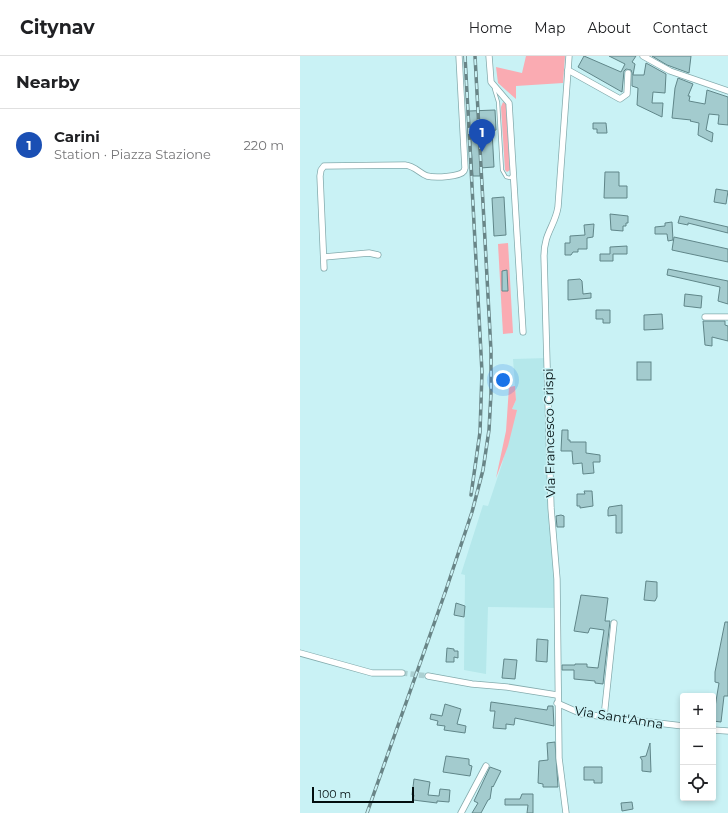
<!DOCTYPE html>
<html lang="en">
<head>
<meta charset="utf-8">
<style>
  body { margin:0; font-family:Montserrat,sans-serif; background:#f2f2f2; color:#202124 }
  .controls { position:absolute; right:12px; bottom:12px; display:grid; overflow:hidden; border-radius:4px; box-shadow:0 2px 6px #0003 }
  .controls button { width:36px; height:36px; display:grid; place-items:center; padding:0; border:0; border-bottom:1px solid #e0e0e0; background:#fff; color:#202124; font:20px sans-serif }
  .scale { position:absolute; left:12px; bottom:10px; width:102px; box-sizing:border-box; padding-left:4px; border:2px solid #020e0f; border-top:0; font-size:11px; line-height:14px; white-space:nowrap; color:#020e0f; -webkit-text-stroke:3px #c9f2f5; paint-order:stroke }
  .you { position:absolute; left:203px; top:324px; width:14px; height:14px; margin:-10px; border:3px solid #fff; border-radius:50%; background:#1a73e8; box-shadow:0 0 0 6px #1a73e833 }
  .badge { display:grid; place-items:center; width:26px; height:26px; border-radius:50%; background:#a60c3a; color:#fff; font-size:13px; font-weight:700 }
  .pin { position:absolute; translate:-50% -33px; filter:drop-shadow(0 1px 2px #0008) }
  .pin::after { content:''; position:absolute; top:21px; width:14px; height:12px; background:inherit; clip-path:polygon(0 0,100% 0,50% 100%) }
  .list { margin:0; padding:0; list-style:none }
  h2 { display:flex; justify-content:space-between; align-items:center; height:52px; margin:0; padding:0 16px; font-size:17px }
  h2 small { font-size:13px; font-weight:400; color:#757577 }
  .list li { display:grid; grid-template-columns:26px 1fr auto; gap:12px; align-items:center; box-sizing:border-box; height:72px; padding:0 16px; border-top:1px solid #e0e0e0 }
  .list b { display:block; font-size:15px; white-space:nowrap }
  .list p { margin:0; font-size:13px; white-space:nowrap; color:#757577 }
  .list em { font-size:13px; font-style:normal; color:#757577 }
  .icon { flex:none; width:22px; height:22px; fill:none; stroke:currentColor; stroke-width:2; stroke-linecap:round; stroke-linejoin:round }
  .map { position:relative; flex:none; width:428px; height:757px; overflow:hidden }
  header { display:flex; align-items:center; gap:24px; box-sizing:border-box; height:56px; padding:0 20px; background:#fff; border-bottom:1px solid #e0e0e0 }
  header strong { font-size:19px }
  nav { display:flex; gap:22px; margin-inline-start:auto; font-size:14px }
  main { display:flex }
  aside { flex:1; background:#fff }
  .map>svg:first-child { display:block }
  .built { fill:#b5e8eb }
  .green { fill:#faabb2 }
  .building { fill:#a3cbce; stroke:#608689 }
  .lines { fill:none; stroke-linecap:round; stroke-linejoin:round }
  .minor-tunnel { stroke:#abd0d2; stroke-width:5.5; stroke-dasharray:5.5 3; stroke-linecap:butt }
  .service-casing { stroke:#84abad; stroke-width:4 }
  .minor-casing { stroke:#84abad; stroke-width:7 }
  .service { stroke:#fff; stroke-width:2.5 }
  .minor { stroke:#fff; stroke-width:5.5 }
  .rail-casing { stroke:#698587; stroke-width:3.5 }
  .rail { stroke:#c9f2f5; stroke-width:2; stroke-dasharray:6; stroke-linecap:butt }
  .labels { text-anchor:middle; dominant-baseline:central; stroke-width:3.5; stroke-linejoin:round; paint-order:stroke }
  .street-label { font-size:13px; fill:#020e0f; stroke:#c9f2f5 }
</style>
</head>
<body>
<header>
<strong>Citynav</strong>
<nav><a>Home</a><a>Map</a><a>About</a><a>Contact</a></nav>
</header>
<main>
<aside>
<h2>Nearby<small></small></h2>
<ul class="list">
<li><span class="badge" style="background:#1a4fb4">1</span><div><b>Carini</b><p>Station · Piazza Stazione</p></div><em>220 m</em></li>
</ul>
</aside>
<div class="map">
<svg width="428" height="757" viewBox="0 0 428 757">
  <rect width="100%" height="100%" fill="#c9f2f5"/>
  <!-- built -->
  <path class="built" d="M247 302 257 552 188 551 186 618 164 614 165 519 161 518 183 449 188 450 202 408 216 354 212 353 216 344 213 303Z"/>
  <!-- green -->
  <g class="green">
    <path d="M226 0H265L263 27 216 30V43L198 27 196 11 222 17Z"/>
    <path d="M203 46 206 48 210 114 207 116 205 114 201 51Z"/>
    <path d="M208 187 213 277 203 278 198 188Z"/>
    <path d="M215 330 216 344 212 353 217 354 208 390 196 422 206 375 209 331Z"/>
  </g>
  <!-- building -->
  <g class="building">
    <path d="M284 0 321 16 325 8 309 0H336L332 6 335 8 333 19H344L346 7 366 18 365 37 353 36 352 47H363L362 61 337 49 338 32 332 30V17L331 14 326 13 324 15 322 36 278 11Z"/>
    <path d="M352 0H391L389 17 367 9Z"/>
    <path d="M378 22 393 28 388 40H390L389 45 405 48 407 34 428 41V69L418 68 419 59 409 58 406 74 413 77 412 86 398 79 399 67 390 65 391 64 372 62 375 32Z"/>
    <path d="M195 54 196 74 192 75 194 111 180 112V120H173L169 55Z"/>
    <path d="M293 67H306L307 77H297V73H293Z"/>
    <path d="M305 116H319V130H327V142H304Z"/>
    <path d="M416 133 428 135 426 148 414 146Z"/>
    <path d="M204 141 206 179 194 180 192 142Z"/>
    <path d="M310 158 328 160V167H326V170H323V175L311 174Z"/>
    <path d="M380 160 428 171V177L388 167V169L378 167Z"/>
    <path d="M372 166 373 184 368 185 367 178H355V171L365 170V167Z"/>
    <path d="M294 168 293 181 287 182V193H278V196H273L271 199H265V187H270V180L285 179 284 169Z"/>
    <path d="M374 181 428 193V206L372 194Z"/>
    <path d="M327 190V198H313V205H300V198H310V191Z"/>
    <path d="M368 213 428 225V248L418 245 420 231 367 219Z"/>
    <path d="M207 214 208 235H202V215Z"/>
    <path d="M280 223 282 225 283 238 291 237V242L268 244V224Z"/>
    <path d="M385 238 402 240 401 252 384 250Z"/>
    <path d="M296 254H310V267H303V263H296Z"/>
    <path d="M362 258 363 273 344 274V259Z"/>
    <path d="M403 265H425V269L428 270V285L412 281V290L405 289Z"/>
    <rect x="337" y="306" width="14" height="18"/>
    <path d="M262 374H268V384H270V386H286V397L300 399V406H293L294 417 283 418 282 407 273 408 272 395H261Z"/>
    <path d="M284 435H292L293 450 280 452V450H277V438H285Z"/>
    <path d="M322 449V477H316V459L308 460V454L309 451Z"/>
    <path d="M261 459 264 460V471H257L256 460Z"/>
    <path d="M346 525 357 526V541L355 545 344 544Z"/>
    <path d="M281 539 308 542 305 565H310L303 628 295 627V625L274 623V614H262V609H275V608H287V611L298 612 304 574 290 572 288 577 274 575Z"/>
    <path d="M156 547 165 550 164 561 154 559Z"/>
    <path d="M425 566H428V640H424L421 666 413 665V663L419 627 415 626V616Z"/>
    <path d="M237 583 248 584 247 606 236 605Z"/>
    <path d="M147 592 154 593V595H158V602L154 601V606H146Z"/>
    <path d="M204 603 217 604 215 623 202 622Z"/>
    <path d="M191 646 247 654 248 650H253L254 670 215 662 214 669 206 668V673L193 672 195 655H190Z"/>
    <path d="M145 648 161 653 157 668 166 670 165 677 144 674 145 670 137 669 138 665 130 663 131 658 142 660Z"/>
    <path d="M255 686 258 731H243V728L238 727 239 705 248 704 247 687Z"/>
    <path d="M350 687 351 716 342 715V704L340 701 346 700Z"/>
    <path d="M146 700 169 703V709L172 710 170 720 143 716Z"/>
    <path d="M190 711 201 715 193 731 192 730 190 743 188 744 181 757H172L178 747 174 745Z"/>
    <path d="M284 711H302V727H294V724H284Z"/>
    <path d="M114 723 130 726 128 739 139 740 140 733 150 734 149 746 137 745V747L113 744 114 739H112Z"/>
    <path d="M222 738H233V757H227L228 749H205V743H220Z"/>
    <path d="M332 746 333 753 322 755 321 747Z"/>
  </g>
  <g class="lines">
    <!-- minor-tunnel -->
    <path class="minor-tunnel" d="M102 617 128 620"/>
    <!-- service casing -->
    <g class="service-casing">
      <path id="service" d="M194 33 198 46 202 114 206 121 210 122 213 119"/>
    </g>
    <!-- minor casing -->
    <g class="minor-casing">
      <g id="minor">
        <path d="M189 0 191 26 209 47 223 276"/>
        <path d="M343 0 370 15 428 35"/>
        <path d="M268 14 320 43 327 38 328 17"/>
        <path d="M24 201 69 197 78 199"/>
        <path d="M24 212 20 120 21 114 24 110 105 109C115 110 119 117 127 120 135 122 160 121 164 115L165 112 159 0"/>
        <path d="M405 261H428"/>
        <path d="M0 597 72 617H102"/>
        <path d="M128 620 172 628 207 631 257 639"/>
        <path d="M257 647 282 658 383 670"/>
        <path d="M304 661 314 567"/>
        <path d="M413 674 428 675"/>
        <path d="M161 757 186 710"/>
        <path d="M266 757 259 702 257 523 251 452 244 200C244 177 255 170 258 151L269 0"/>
      </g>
    </g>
    <!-- service -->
    <use href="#service" class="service"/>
    <!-- minor -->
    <use href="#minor" class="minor"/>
    <!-- rail casing -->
    <g class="rail-casing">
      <g id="rail">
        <path d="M165 0 182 316 180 376 171 439"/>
        <path d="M67 757 146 534 172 456 183 414 189 374 191 337V295L175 0"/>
      </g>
    </g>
    <!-- rail -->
    <use href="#rail" class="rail"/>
  </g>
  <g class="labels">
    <!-- street labels -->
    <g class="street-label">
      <text transform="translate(249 377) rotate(-91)">Via Francesco Crispi</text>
      <text transform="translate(319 661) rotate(9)">Via Sant'Anna</text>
    </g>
  </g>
</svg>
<div class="controls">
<button>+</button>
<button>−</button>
<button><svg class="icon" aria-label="locate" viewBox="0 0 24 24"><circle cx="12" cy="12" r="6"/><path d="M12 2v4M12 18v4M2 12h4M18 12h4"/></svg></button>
</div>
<div class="scale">100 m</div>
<div class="you"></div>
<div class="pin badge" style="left:182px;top:96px;background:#1a4fb4">1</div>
</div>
</main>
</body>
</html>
